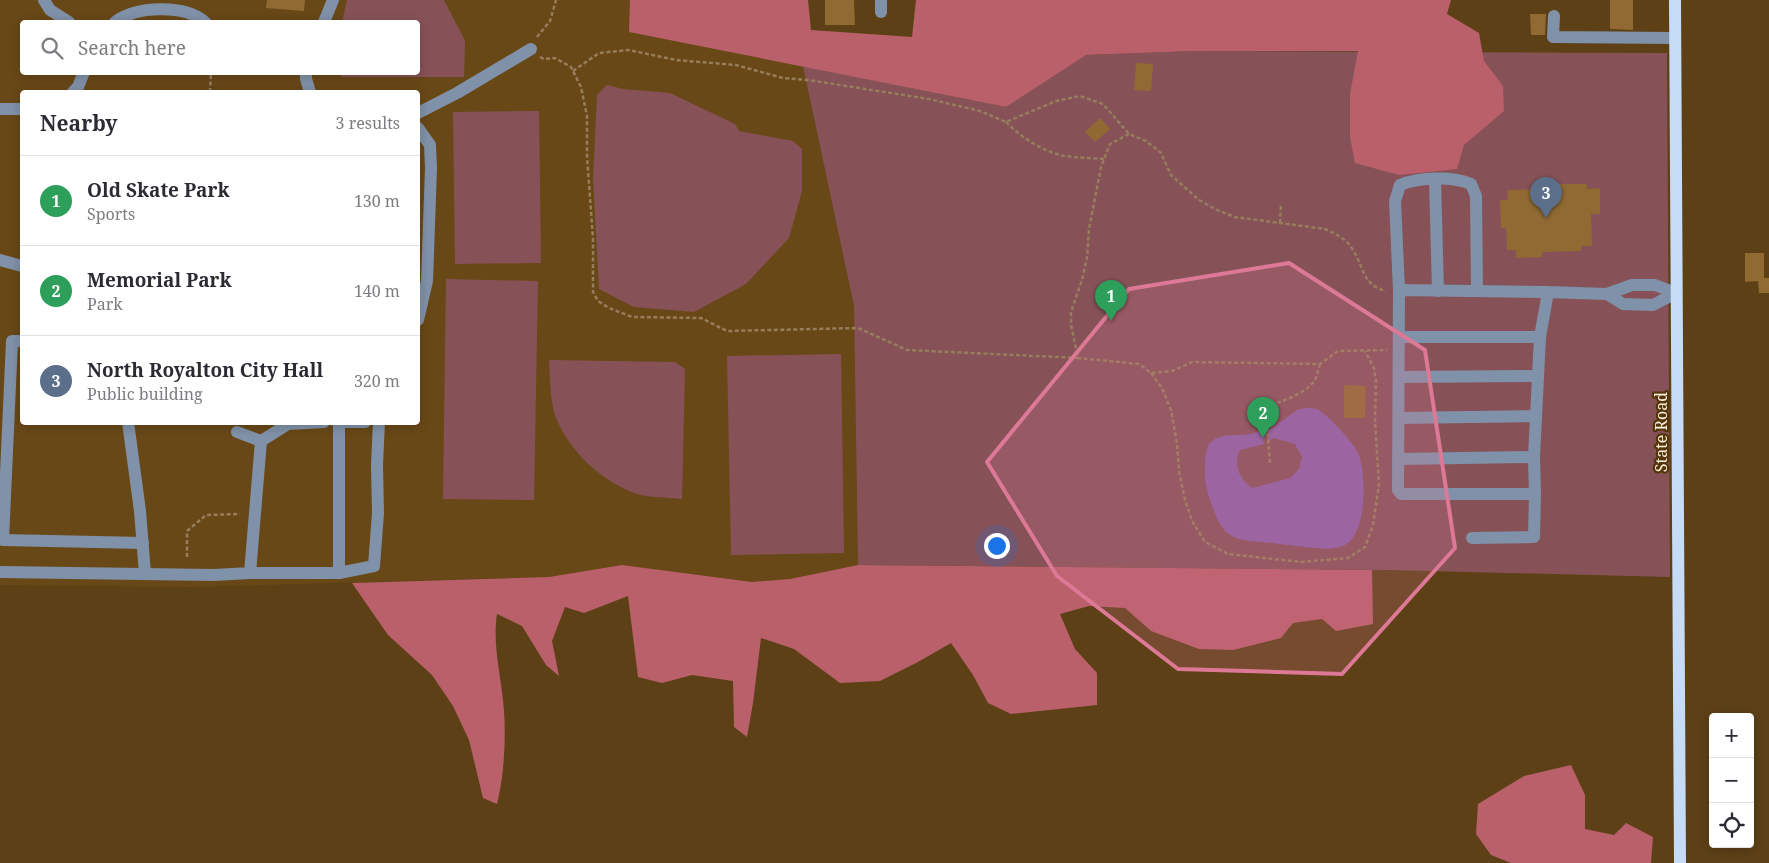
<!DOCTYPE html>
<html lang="en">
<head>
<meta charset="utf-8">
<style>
  body { margin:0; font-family:"Noto Serif",serif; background:#f7f7f7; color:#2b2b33 }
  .controls { position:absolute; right:15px; bottom:15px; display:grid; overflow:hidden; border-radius:5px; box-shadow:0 2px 12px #0003 }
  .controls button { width:45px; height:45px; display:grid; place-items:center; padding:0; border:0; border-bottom:1px solid #e1e1e2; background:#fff; color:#2b2b33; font:25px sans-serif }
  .you { position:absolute; left:996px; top:545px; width:18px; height:18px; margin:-12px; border:4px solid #fff; border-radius:50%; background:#1a73e8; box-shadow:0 0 0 8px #1a73e833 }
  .badge { display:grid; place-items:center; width:32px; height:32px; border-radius:50%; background:#db2777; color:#fff; font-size:16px; font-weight:700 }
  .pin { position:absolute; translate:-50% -41px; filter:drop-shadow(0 1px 2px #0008) }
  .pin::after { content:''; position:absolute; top:26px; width:18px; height:15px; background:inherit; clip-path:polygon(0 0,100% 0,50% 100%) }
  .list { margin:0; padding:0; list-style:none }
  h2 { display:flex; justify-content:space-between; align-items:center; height:65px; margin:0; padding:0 20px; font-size:21px }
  h2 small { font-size:16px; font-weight:400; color:#7c7c81 }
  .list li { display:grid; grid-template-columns:32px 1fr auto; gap:15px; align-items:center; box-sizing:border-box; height:90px; padding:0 20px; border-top:1px solid #e1e1e2 }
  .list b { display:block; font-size:19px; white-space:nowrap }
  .list p { margin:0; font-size:16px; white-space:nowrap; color:#7c7c81 }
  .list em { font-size:16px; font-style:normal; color:#7c7c81 }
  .icon { flex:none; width:28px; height:28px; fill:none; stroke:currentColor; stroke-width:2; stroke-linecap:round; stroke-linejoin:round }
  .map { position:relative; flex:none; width:1769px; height:863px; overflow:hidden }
  .search { position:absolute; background:#fff; box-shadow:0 2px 12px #0003; left:20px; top:20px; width:400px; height:55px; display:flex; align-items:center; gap:12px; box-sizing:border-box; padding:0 18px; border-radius:5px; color:#7c7c81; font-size:19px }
  .panel { position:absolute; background:#fff; box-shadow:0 2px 12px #0003; left:20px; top:90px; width:400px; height:335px; border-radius:5px }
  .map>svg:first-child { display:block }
  .built { fill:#694817; fill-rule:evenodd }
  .green { fill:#865257 }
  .forest { fill:#b9606b }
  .water { fill:#8e60a5 }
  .building { fill:#916a33 }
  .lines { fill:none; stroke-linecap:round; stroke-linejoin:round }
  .path { stroke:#967e5d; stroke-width:2.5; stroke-dasharray:4 2.5; stroke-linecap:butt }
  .minor { stroke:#8092a9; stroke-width:12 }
  .major { stroke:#c5dbf6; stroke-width:12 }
  .marked { fill:#dd7996; fill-opacity:0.2; stroke:#dd7996; stroke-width:4; stroke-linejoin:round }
  .labels { text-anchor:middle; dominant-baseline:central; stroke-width:4.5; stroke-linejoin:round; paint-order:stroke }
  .street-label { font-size:16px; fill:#fdefdf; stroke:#523608 }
</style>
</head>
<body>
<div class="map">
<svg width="1769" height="863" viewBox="0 0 1769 863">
  <rect width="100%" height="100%" fill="#5d4016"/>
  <!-- built -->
  <path class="built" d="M0 0H630L629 32 803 66 854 306 858 565 790 579 752 582 622 565 549 577 190 587 0 585ZM22 22H418V72H22ZM22 92H418V422H22Z"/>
  <!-- green -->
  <g class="green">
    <path d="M347 0H444L465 41 464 77H342L339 73 418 72V22H342Z"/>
    <path d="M1194 51 1667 53 1670 577 1389 570 858 565 854 306 803 66 1006 107 1085 55Z"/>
    <path d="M607 85 623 89 670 93 735 124 739 131 793 141 802 149V191L789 238 746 284 694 312 634 307 599 289 593 178 597 95Z"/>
    <path d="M539 111 541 263 455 264 453 112Z"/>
    <path d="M446 279 538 281 534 500 443 499Z"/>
    <path d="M841 354 844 553 731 555 727 356Z"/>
    <path d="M549 360 675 362 685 369 682 499C668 497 650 498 637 494 603 482 571 453 557 420 550 405 550 377 549 360Z"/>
  </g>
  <!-- forest -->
  <g class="forest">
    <path d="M630 0H808L811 30 912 37 916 0H1451L1447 14 1479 33 1484 61 1503 86 1504 111 1464 145 1457 169 1399 175 1355 163 1350 137V94L1358 51H1194L1086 55 1006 107 629 32Z"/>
    <path d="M622 565 752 582 790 579 858 565 1372 570 1373 624 1336 631 1322 619 1293 623 1281 638 1233 650 1199 649 1151 631 1125 608 1089 606 1060 614 1075 649 1097 673V705L1011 714 988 703 973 675 951 643 918 662 880 681 840 683 794 649 761 638 753 703 747 737 734 727 733 681 692 675 662 683 638 677 628 596 584 613 565 607 552 641 559 676 546 665 522 626 497 614C492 646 502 679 504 711 506 739 504 777 497 804L483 798 469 740 453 706 432 675 388 635 352 583 549 577Z"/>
    <path d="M1571 765 1585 795V829L1614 835 1626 823 1653 837 1651 863H1511L1491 855 1476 834 1478 804 1524 776Z"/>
  </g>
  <!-- water -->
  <path class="water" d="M1305 408C1309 408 1314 408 1317 409 1325 412 1355 444 1358 453 1367 473 1367 534 1345 545 1330 552 1311 547 1296 546 1285 545 1273 543 1262 542 1231 540 1223 536 1212 506 1209 496 1205 487 1205 477 1205 468 1204 450 1210 443 1223 429 1246 440 1261 430L1264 444 1240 450C1233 465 1239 478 1252 488L1290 478 1299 469 1302 457 1295 444 1274 438 1268 441V431L1297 410Z"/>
  <!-- building -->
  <g class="building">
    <path d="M267 0H305L304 11 266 8Z"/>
    <path d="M825 0H854L855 25H825Z"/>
    <path d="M1610 0H1633V30L1610 29Z"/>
    <path d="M1530 14H1546L1545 35H1531Z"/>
    <path d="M1136 63 1153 64 1151 91 1134 90Z"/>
    <path d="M1100 118 1110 129 1095 142 1085 132Z"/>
    <path d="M1550 184H1587V189L1600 188V214H1591L1592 246H1581V251L1542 252V257L1516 258V250H1507L1506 228H1501L1500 200H1508L1507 190 1550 189Z"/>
    <path d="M1745 253H1764V278H1769V293H1759L1758 281 1745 282Z"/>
    <path d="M1344 385 1366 386 1365 418H1344Z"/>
  </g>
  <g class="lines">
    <!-- path -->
    <g class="path">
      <path d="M537 37 550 21 556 0"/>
      <path d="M540 57 544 59 555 58 571 67 581 87 587 116V156L593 239V292L598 301 609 308 632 317 701 318 727 331 858 328 907 350 1078 358"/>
      <path d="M573 71 599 53 629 50 676 60 736 65 783 78 808 80 929 99 980 111 1006 122 1056 101 1080 96 1103 104 1129 134 1146 141 1161 153 1171 175 1199 200 1217 210 1235 217 1325 229C1336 234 1347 239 1353 250 1364 267 1362 285 1386 291"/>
      <path d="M210 92 211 72"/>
      <path d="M1006 122C1021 137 1043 152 1065 156 1078 158 1092 158 1105 159"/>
      <path d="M1129 134 1110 144 1101 167 1089 229 1087 258 1082 280 1071 312V325L1078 358 1139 364 1151 373 1172 371 1192 362 1320 364 1338 351 1387 350"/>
      <path d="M1280 223 1281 204"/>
      <path d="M1151 373 1162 388 1171 410 1177 443 1179 471 1185 500 1192 521 1205 542 1228 554 1301 562 1348 558 1365 547 1373 525 1379 484 1375 422 1376 381 1374 368 1365 351"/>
      <path d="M1270 463 1266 413 1275 404 1292 397 1305 390 1315 381 1320 364"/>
      <path d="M187 557V531L206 515 240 514"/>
    </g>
    <!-- minor -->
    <g class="minor">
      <path d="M44 0 50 10 69 22"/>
      <path d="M881 0V12"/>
      <path d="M1554 16 1553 37 1675 38"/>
      <path d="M115 22C136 6 184 4 205 22"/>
      <path d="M324 22 333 0"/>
      <path d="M306 72V79L310 92"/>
      <path d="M73 92 78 87 84 72"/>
      <path d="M0 109H22"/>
      <path d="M418 113 457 93 531 49"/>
      <path d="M418 128 430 145 431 168 427 281 418 320"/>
      <path d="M1435 180 1438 291"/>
      <path d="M0 260 22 266"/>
      <path d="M1399 290 1395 201 1400 185C1419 177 1452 176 1471 184L1476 196 1477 291"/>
      <path d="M1548 292 1540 337 1534 457 1535 494H1401L1398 490 1399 290 1548 292 1607 294 1632 285H1655L1676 293"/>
      <path d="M1607 294 1623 304 1653 305 1676 293"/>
      <path d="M1399 337H1540"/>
      <path d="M22 341H12L3 540 143 543"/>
      <path d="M1399 377 1538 376"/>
      <path d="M1399 418 1536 416"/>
      <path d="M128 422 140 511 145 574"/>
      <path d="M337 422H365"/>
      <path d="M339 423V573"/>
      <path d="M237 432 261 441"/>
      <path d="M1398 459 1534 457"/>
      <path d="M1472 538 1534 537 1535 494"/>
      <path d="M0 572 214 575 250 573 261 441 288 424 324 422"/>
      <path d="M250 573H339L374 566 378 513 377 465 379 422"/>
    </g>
    <!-- major -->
    <path class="major" d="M1675 0 1680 863"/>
  </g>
  <!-- marked area -->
  <path class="marked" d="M1289 263 1425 350 1455 548 1342 674 1178 669 1057 576 987 462 1129 289Z"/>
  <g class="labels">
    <!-- street labels -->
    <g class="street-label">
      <text transform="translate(1661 432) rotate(-90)">State Road</text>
    </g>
  </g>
</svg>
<div class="controls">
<button>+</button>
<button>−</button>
<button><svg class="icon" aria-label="locate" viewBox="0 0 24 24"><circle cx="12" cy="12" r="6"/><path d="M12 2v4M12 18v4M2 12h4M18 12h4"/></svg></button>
</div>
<div class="you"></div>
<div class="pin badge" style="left:1111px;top:321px;background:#2e9e5b">1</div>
<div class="pin badge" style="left:1263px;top:438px;background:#2e9e5b">2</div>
<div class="pin badge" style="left:1546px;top:218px;background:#5c6f8a">3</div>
<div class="search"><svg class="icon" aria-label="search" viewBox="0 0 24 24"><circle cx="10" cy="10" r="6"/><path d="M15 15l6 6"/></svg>Search here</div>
<section class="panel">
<h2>Nearby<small>3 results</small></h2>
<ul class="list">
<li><span class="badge" style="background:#2e9e5b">1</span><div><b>Old Skate Park</b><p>Sports</p></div><em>130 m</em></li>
<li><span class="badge" style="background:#2e9e5b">2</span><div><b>Memorial Park</b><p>Park</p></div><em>140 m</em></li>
<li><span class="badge" style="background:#5c6f8a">3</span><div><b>North Royalton City Hall</b><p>Public building</p></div><em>320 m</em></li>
</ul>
</section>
</div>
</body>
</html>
